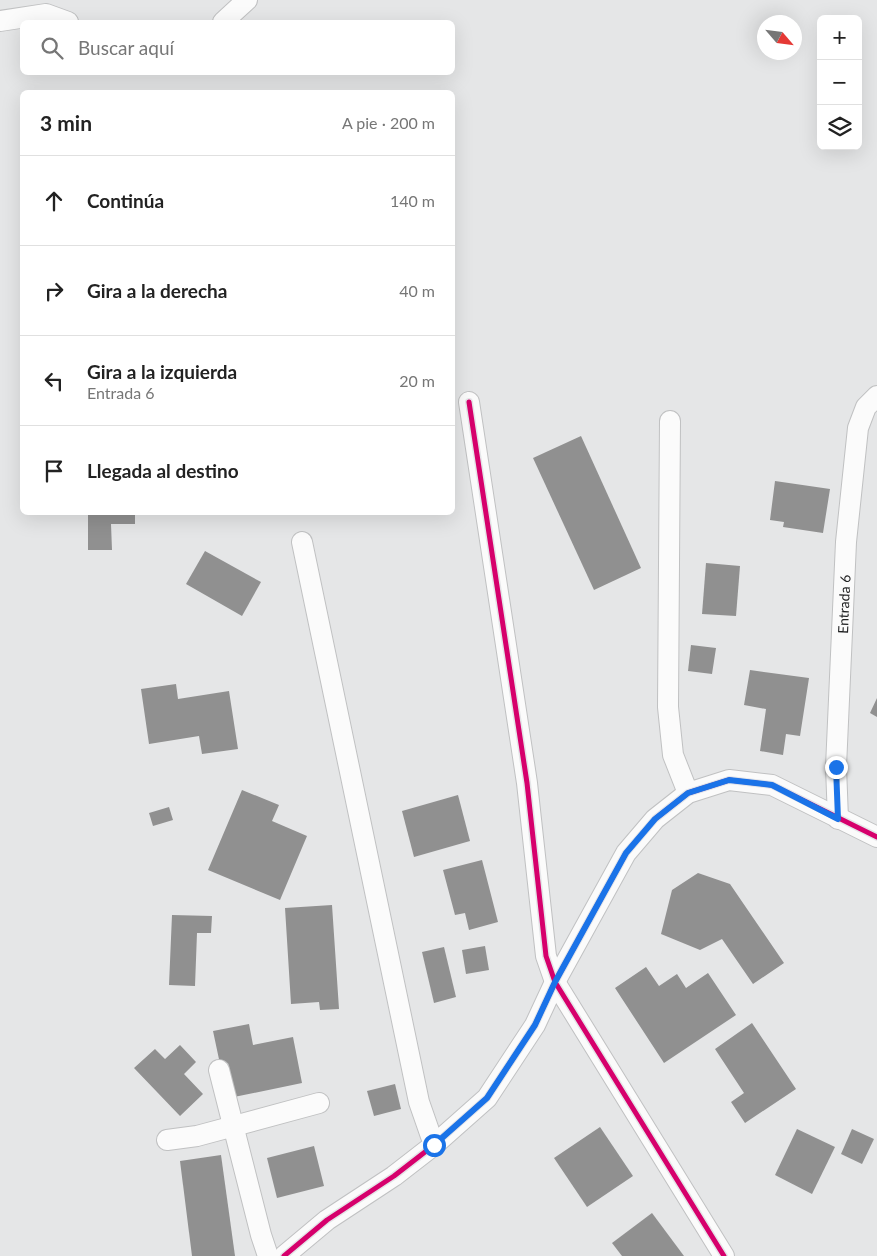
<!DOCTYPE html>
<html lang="es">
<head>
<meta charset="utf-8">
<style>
  body { margin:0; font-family:Lato,sans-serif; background:#f2f2f2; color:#222 }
  .controls { position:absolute; right:15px; top:15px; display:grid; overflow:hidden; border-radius:8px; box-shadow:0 5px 20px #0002 }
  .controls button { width:45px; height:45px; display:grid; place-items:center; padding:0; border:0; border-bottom:1px solid #e0e0e0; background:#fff; color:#222; font:25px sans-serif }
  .compass { position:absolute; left:757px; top:15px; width:45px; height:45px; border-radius:50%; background:#fff; box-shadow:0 5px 20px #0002; rotate:118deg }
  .stop { position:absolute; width:15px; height:15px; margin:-11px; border:4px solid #1a73e8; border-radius:50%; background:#fff }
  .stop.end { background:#1a73e8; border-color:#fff; box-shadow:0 1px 5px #0008 }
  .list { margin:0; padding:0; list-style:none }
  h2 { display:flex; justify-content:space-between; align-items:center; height:65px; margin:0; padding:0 20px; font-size:21px }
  h2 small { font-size:16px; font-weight:400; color:#767676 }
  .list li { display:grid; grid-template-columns:32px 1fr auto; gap:15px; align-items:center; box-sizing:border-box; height:90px; padding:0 20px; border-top:1px solid #e0e0e0 }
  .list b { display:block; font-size:19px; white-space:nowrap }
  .list p { margin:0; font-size:16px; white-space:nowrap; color:#767676 }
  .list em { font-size:16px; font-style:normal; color:#767676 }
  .icon { flex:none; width:28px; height:28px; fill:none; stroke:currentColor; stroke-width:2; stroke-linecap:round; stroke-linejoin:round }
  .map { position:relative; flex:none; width:877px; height:1256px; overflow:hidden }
  .search { position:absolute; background:#fff; box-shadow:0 5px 20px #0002; left:20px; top:20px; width:435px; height:55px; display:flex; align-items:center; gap:12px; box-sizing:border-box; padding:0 18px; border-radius:8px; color:#767676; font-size:19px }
  .panel { position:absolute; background:#fff; box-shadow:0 5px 20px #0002; left:20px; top:90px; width:435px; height:425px; border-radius:8px }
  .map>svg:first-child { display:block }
  .building { fill:#909090 }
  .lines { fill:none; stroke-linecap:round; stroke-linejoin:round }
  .street-casing { stroke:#c0c1c2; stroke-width:22 }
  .street { stroke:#fbfbfb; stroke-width:20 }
  .cycleway-casing { stroke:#e4e5e8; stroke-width:8 }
  .cycleway { stroke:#d6006c; stroke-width:5 }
  .route { stroke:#1a73e8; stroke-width:6 }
  .labels { text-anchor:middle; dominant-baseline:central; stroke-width:5; stroke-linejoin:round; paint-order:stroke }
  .street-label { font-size:14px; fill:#202122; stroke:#e4e5e8 }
</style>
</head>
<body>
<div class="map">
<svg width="877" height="1256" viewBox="0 0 877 1256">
  <rect width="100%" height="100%" fill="#e5e6e7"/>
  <!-- building -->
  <g class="building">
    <path d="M581 436 641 568 594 590 533 458Z"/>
    <path d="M775 481 830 489 823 533 783 527 784 522 770 520Z"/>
    <path d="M88 512H135V524H111L112 550H88Z"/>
    <path d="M205 551 261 582 242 616 186 584Z"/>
    <path d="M706 563 740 566 736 616 702 614Z"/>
    <path d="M691 645 716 648 712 674 688 671Z"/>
    <path d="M750 670 809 678 800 736 786 734 783 755 760 751 766 709 744 705Z"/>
    <path d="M176 684 178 699 229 691 238 749 202 754 199 736 149 744 141 689Z"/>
    <path d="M877 698V717L870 713Z"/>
    <path d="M242 790 279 805 272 821 307 836 280 900 208 870Z"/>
    <path d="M458 795 470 841 414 857 402 811Z"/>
    <path d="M169 807 173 820 153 826 149 813Z"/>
    <path d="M482 860 498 922 469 930 465 913 455 915 443 870Z"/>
    <path d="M698 873 730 884 784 963 753 984 722 939 700 950 661 934 672 890Z"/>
    <path d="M332 905 339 1009 320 1010 319 1002 291 1004 285 908Z"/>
    <path d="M172 915 212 916 211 933H197L195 986 169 985Z"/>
    <path d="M485 946 489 970 466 974 462 950Z"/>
    <path d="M444 947 456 997 434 1003 422 952Z"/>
    <path d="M646 967 659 986 677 974 686 988 708 973 736 1015 664 1063 615 988Z"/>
    <path d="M752 1023 796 1089 745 1123 731 1102 744 1093 715 1049Z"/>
    <path d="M249 1024 253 1045 293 1037 302 1083 234 1097 228 1063 220 1064 213 1031Z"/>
    <path d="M180 1045 196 1062 184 1074 203 1094 180 1116 134 1068 155 1049 165 1059Z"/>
    <path d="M395 1084 401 1109 374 1116 367 1091Z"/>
    <path d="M600 1127 633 1176 587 1207 554 1158Z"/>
    <path d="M797 1129 835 1147 812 1194 775 1175Z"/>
    <path d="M852 1129 874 1139 862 1164 841 1154Z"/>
    <path d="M314 1146 324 1186 277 1198 267 1158Z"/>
    <path d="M221 1155 235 1256H192L180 1161Z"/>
    <path d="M652 1213 684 1256H622L612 1243Z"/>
  </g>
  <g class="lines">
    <!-- street casing -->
    <g class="street-casing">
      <g id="street">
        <path d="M0 21 46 14 68 22"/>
        <path d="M223 22 247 0"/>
        <path d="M469 402 527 783 546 956 555 982 724 1256"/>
        <path d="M670 421 668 707 673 755 688 793"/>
        <path d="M302 542 419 1102 434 1145"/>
        <path id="s1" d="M838 819 836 767 846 542 858 428 866 407 877 396"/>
        <path d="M219 1070 261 1235 268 1256"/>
        <path d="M167 1140 197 1136 319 1103"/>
        <path d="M284 1256 327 1220 394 1176 434 1145 487 1098 535 1025 555 982 626 853 655 819 688 793 729 780 772 785 877 837"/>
      </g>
    </g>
    <!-- street -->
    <use href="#street" class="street"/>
    <!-- cycleway casing -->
    <g class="cycleway-casing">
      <g id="cycleway">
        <path d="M469 402 527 783 546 956 555 982 724 1256"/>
        <path d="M284 1256 327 1220 394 1176 434 1145 487 1098 535 1025 555 982 626 853 655 819 688 793 729 780 772 785 877 837"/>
      </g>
    </g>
    <!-- cycleway -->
    <use href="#cycleway" class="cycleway"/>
  </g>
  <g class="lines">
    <!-- route -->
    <path class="route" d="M434 1145 487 1098 535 1025 555 982 626 853 655 819 688 793 729 780 772 785 838 819 836 767"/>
  </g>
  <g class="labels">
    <!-- street labels -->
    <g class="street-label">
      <text stroke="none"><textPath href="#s1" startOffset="215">Entrada 6</textPath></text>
    </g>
  </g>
</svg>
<div class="controls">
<button>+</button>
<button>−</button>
<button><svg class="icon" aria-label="layers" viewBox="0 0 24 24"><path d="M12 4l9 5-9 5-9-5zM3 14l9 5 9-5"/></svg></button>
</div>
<svg class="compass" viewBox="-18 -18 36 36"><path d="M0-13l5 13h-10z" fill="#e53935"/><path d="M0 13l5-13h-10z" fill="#767676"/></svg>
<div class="stop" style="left:434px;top:1145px"></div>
<div class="stop end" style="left:836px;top:767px"></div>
<div class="search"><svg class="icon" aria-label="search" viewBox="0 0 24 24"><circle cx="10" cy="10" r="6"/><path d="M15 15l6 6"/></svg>Buscar aquí</div>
<section class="panel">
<h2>3 min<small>A pie · 200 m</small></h2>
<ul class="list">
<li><svg class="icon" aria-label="ahead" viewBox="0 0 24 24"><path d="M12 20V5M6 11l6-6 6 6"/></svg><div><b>Continúa</b></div><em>140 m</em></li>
<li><svg class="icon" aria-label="right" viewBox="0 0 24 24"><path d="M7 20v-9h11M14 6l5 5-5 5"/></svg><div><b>Gira a la derecha</b></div><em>40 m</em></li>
<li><svg class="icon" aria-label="left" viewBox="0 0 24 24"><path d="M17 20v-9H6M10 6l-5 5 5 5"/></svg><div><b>Gira a la izquierda</b><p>Entrada 6</p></div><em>20 m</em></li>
<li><svg class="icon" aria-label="arrive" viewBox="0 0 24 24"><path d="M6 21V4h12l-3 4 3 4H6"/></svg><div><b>Llegada al destino</b></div></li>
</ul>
</section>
</div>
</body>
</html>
